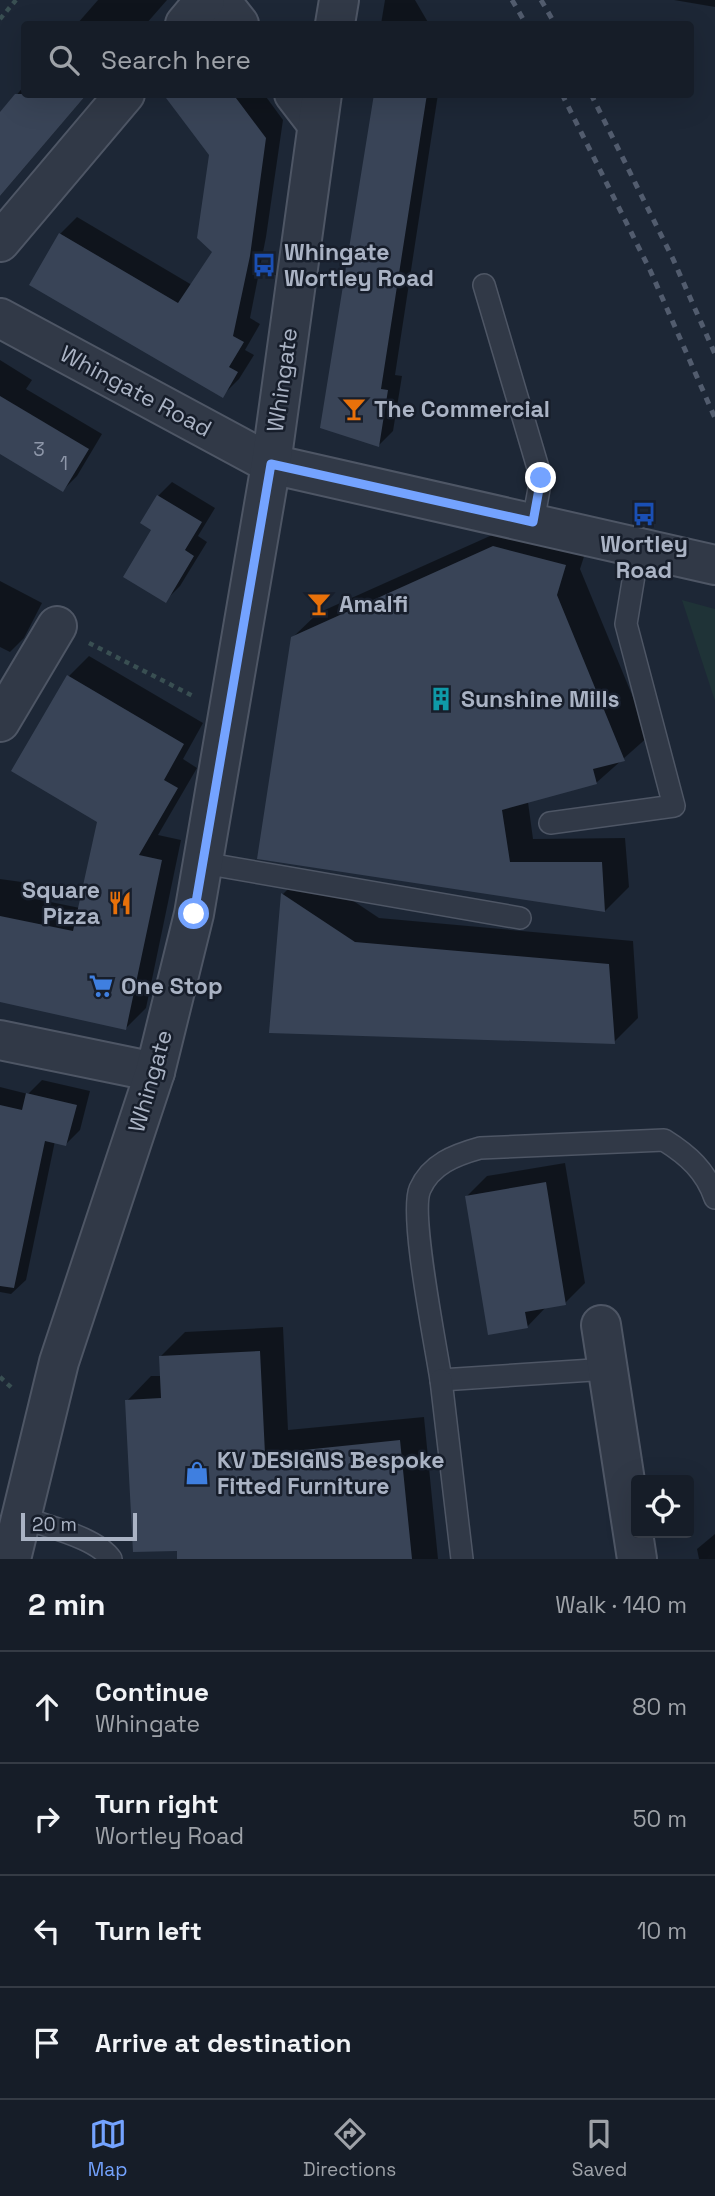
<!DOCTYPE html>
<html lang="en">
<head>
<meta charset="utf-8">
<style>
  body { margin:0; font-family:"Space Grotesk",sans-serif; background:#232a34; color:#f1f3f6 }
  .controls { position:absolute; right:21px; bottom:21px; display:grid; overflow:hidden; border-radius:7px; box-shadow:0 7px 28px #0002 }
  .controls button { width:63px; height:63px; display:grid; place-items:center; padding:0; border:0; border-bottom:2px solid #353b45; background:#161d28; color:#f1f3f6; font:35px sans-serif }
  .scale { position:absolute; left:21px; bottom:18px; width:116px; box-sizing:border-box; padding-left:7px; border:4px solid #aab3c4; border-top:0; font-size:19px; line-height:24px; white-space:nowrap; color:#aab3c4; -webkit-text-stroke:5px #171e2b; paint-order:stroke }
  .stop { position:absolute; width:21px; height:21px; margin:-16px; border:5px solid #74a3ff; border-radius:50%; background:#fff }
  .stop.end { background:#74a3ff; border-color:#fff; box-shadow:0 2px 7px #0008 }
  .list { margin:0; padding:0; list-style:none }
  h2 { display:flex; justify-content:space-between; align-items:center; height:91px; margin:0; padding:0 28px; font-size:30px }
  h2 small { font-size:23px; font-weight:400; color:#9ea2a8 }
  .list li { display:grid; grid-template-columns:46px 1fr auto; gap:21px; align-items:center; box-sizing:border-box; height:112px; padding:0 28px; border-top:2px solid #353b45 }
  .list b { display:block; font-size:26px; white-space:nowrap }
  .list p { margin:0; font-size:23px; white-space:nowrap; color:#9ea2a8 }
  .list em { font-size:23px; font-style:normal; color:#9ea2a8 }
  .icon { flex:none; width:38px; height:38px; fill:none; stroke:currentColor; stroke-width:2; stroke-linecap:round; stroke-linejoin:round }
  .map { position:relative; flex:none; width:715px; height:1559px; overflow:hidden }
  .search { position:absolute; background:#161d28; box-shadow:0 7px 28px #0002; left:21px; right:21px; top:21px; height:77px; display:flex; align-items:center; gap:18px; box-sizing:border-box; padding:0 24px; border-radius:7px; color:#9ea2a8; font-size:26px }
  .sheet { height:539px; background:#161d28 }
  nav { display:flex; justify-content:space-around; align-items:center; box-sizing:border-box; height:98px; border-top:2px solid #353b45; background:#161d28; font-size:19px; color:#9ea2a8 }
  nav a { display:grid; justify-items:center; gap:4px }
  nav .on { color:#74a3ff }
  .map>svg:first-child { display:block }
  .green { fill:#1f3337 }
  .shadow { fill:#0007 }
  .building { fill:#394457 }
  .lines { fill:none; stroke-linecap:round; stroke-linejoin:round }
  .service-casing { stroke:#4e5665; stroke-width:24 }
  .minor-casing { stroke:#4e5665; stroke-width:42 }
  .tertiary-casing { stroke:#4e5665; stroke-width:42 }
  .path { stroke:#394f52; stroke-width:4.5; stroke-dasharray:5 5; stroke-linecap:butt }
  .service { stroke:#313947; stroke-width:21 }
  .minor { stroke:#313947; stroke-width:38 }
  .tertiary { stroke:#313947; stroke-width:38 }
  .rail { stroke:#525c6e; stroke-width:5; stroke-dasharray:7 7; stroke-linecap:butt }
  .route { stroke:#74a3ff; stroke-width:9 }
  .labels { text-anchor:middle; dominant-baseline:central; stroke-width:5; stroke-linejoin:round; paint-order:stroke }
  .number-label { font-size:19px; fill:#8e97a9 }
  .poi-label { font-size:23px; font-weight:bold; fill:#aab3c4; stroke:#171e2b; text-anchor:start }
  .street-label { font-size:23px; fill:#aab3c4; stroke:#171e2b }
</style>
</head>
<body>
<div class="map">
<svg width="715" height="1559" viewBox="0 0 715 1559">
  <rect width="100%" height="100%" fill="#1d2736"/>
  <!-- green -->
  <path class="green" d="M682 600 715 609V701Z"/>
  <!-- shadow -->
  <g class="shadow">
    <path d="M98 0H167L146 24H77Z"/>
    <path d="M385 0H415L429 24H381Z"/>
    <path d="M674 0H715V7Z"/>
    <path d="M24 86V94H87L0 196V115Z"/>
    <path d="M169 94H264L283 120 266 237 250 318 260 324 245 350 254 355 239 379 222 396 60 234 77 217 192 285 214 252 211 155Z"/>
    <path d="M376 94H438L395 375 402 376 393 431 379 445Z"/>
    <path d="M0 360 32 380 26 389 102 434 77 476 63 490 0 439Z"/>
    <path d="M172 482 215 508 198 536 207 542 180 586 166 600 158 496Z"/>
    <path d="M519 523 589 541 580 569 649 736 596 783 528 802 533 839 625 838 629 887 605 911 259 858 293 637 318 613Z"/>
    <path d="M0 581 42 603 24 638 10 652 0 647Z"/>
    <path d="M89 656 203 723 183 759 197 768 158 835 181 840 146 1008 126 1028 0 1001V879L29 883 26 897 80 908 99 821 69 676Z"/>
    <path d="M307 870 379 918 633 941 638 1018 614 1042 271 1032 283 894Z"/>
    <path d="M42 1080 90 1091 80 1130 66 1144 55 1141 26 1280 11 1294 0 1292V1087L28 1094Z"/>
    <path d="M565 1163 585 1283 565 1303 547 1306 527 1327 467 1196 487 1176Z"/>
    <path d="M283 1327 288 1430 424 1417 438 1559H179V1549L127 1401 151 1376H162L161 1356 185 1332Z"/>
    <path d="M715 1534V1559H699L697 1549Z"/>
  </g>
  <!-- building -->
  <g class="building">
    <path d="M15 94H87L0 196V112Z"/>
    <path d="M163 94H233L266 138 250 256 233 336 244 342 229 367 238 372 223 398 29 285 59 233 178 303 212 252 197 238 209 155Z"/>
    <path d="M374 94H427L381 389 388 390 379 447 320 428Z"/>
    <path d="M0 396 89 449 63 492 0 454Z"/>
    <path d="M157 495 202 522 185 550 194 556 166 603 123 577 151 530 140 523Z"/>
    <path d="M493 546 566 565 557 595 625 761 593 769 597 784 502 810 510 862H602L605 912 257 859 291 637Z"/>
    <path d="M67 675 184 744 164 780 178 788 139 855 162 860 126 1030 0 1002V916L73 931 97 822 11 771Z"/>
    <path d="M281 893 355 942 609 964 615 1044 269 1033Z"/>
    <path d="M26 1093 77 1105 66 1146 45 1141 14 1288 0 1286V1105L22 1110Z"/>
    <path d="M546 1182 566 1305 525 1312 528 1328 488 1335 465 1196Z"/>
    <path d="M260 1351 265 1454 400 1440 412 1559H177V1551L133 1552 125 1400 161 1398 159 1356Z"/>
  </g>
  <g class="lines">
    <!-- service casing -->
    <g class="service-casing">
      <g id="service">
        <path d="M484 285 541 478 533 522"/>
        <path d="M550 823 674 806 626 624 639 545"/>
        <path d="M203 863 520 918"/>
        <path d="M608 1369 441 1380C436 1346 409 1214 420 1189 431 1164 455 1155 480 1148L664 1140C688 1155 706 1171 715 1198"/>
        <path d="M441 1380 462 1559"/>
        <path d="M22 1517C47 1527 96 1537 111 1559"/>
      </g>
    </g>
    <!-- minor casing -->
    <g class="minor-casing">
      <g id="minor">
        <path d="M220 0 239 24"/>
        <path d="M185 24 205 0"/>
        <path d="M294 94 317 124"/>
        <path d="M0 242 125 94"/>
        <path d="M0 318 271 464 715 565"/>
        <path d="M0 722 57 626"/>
        <path d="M0 1040 155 1072"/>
        <path d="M601 1325 637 1559"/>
      </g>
    </g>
    <!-- tertiary casing -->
    <g class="tertiary-casing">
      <g id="tertiary">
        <path d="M335 24 339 0"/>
        <path d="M11 1559 59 1362 155 1072 194 914 271 464 322 94"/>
      </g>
    </g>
    <!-- path -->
    <g class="path">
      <path d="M0 19 16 0"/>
      <path d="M89 643 193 696"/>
      <path d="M0 1377 14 1390"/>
    </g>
    <!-- service -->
    <use href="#service" class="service"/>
    <!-- minor -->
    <use href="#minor" class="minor"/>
    <!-- tertiary -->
    <use href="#tertiary" class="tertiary"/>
    <!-- rail -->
    <g class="rail">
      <path d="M512 0 526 24"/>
      <path d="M541 0 555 24"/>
      <path d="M562 94 650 270 715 418"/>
      <path d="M591 94 673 259 715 354"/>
    </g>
  </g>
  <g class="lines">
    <!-- route -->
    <path class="route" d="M194 914 271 464 533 522 541 478"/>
  </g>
  <!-- icons -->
  <defs>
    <g id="bus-bare" transform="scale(1.89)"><path d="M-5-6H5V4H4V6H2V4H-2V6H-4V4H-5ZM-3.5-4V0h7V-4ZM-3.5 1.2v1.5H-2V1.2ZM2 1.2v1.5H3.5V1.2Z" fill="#1a4fb4" stroke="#171e2b" stroke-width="2.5" paint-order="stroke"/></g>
    <g id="bar-bare" transform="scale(1.89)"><path d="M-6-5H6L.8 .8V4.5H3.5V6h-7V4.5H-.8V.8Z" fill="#e8710a" stroke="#171e2b" stroke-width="2.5" paint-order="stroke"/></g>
    <g id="building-bare" transform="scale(1.89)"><path d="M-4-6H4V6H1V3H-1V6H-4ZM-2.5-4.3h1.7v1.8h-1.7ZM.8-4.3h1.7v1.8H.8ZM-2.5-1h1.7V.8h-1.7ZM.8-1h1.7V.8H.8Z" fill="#0f9aa8" stroke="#171e2b" stroke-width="2.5" paint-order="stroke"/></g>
    <g id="restaurant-bare" transform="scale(1.89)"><path d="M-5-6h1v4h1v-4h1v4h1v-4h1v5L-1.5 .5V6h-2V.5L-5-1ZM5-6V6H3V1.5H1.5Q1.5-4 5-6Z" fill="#e8710a" stroke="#171e2b" stroke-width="2.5" paint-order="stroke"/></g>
    <g id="supermarket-bare" transform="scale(1.89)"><path d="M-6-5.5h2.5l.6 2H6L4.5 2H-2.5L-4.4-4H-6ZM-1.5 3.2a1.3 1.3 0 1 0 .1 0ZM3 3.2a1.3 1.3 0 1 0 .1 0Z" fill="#3f7fe0" stroke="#171e2b" stroke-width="2.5" paint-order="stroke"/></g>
    <g id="shop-bare" transform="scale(1.89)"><path d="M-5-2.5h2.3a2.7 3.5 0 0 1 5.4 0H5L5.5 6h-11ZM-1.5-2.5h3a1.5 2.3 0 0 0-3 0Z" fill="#3f7fe0" stroke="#171e2b" stroke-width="2.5" paint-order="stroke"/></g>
  </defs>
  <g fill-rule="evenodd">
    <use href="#bus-bare" x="264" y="265"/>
    <use href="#bar-bare" x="354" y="409"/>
    <use href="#bus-bare" x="644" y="514"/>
    <use href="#bar-bare" x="319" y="604"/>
    <use href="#building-bare" x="441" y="699"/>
    <use href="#restaurant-bare" x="120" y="903"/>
    <use href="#supermarket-bare" x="101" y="986"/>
    <use href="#shop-bare" x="197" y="1473"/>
  </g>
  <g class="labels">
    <!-- number labels -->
    <g class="number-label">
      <text x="39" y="449">3</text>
      <text x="64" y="463">1</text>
    </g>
    <!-- poi labels -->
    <g class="poi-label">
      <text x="284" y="252">Whingate<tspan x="284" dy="26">Wortley Road</tspan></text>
      <text x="374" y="409">The Commercial</text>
      <text x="644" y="544" text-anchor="middle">Wortley<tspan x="644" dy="26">Road</tspan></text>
      <text x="339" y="604">Amalfi</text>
      <text x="461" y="699">Sunshine Mills</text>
      <text x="100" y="890" text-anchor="end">Square<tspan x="100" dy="26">Pizza</tspan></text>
      <text x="121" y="986">One Stop</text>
      <text x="217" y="1460">KV DESIGNS Bespoke<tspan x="217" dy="26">Fitted Furniture</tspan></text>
    </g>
    <!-- street labels -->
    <g class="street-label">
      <text transform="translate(282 380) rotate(-82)">Whingate</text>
      <text transform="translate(136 391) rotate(28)">Whingate Road</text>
      <text transform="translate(150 1081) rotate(-74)">Whingate</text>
    </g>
  </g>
</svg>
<div class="controls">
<button><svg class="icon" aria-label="locate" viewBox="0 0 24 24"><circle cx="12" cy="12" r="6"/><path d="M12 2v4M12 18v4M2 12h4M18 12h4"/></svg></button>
</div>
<div class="scale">20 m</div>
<div class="stop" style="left:194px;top:914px"></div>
<div class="stop end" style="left:541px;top:478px"></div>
<div class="search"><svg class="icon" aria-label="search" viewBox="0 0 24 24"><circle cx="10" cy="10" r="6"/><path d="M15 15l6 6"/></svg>Search here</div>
</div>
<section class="sheet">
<h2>2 min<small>Walk · 140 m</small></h2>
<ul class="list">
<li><svg class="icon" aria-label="ahead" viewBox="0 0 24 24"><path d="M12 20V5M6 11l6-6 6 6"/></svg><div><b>Continue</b><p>Whingate</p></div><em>80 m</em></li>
<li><svg class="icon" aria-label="right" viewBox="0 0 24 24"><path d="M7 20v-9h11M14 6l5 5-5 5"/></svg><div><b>Turn right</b><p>Wortley Road</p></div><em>50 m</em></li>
<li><svg class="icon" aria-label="left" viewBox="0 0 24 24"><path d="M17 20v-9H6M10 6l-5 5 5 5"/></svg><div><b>Turn left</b></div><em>10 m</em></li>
<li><svg class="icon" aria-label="arrive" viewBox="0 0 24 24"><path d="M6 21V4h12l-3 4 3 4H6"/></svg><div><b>Arrive at destination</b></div></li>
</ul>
</section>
<nav>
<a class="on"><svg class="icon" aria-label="map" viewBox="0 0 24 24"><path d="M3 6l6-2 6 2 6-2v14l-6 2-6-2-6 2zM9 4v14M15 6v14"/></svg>Map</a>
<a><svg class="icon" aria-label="directions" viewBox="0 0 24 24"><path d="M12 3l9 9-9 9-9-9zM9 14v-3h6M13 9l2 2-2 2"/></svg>Directions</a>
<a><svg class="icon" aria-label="saved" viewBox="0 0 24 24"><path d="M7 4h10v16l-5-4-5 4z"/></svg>Saved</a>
</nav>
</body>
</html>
